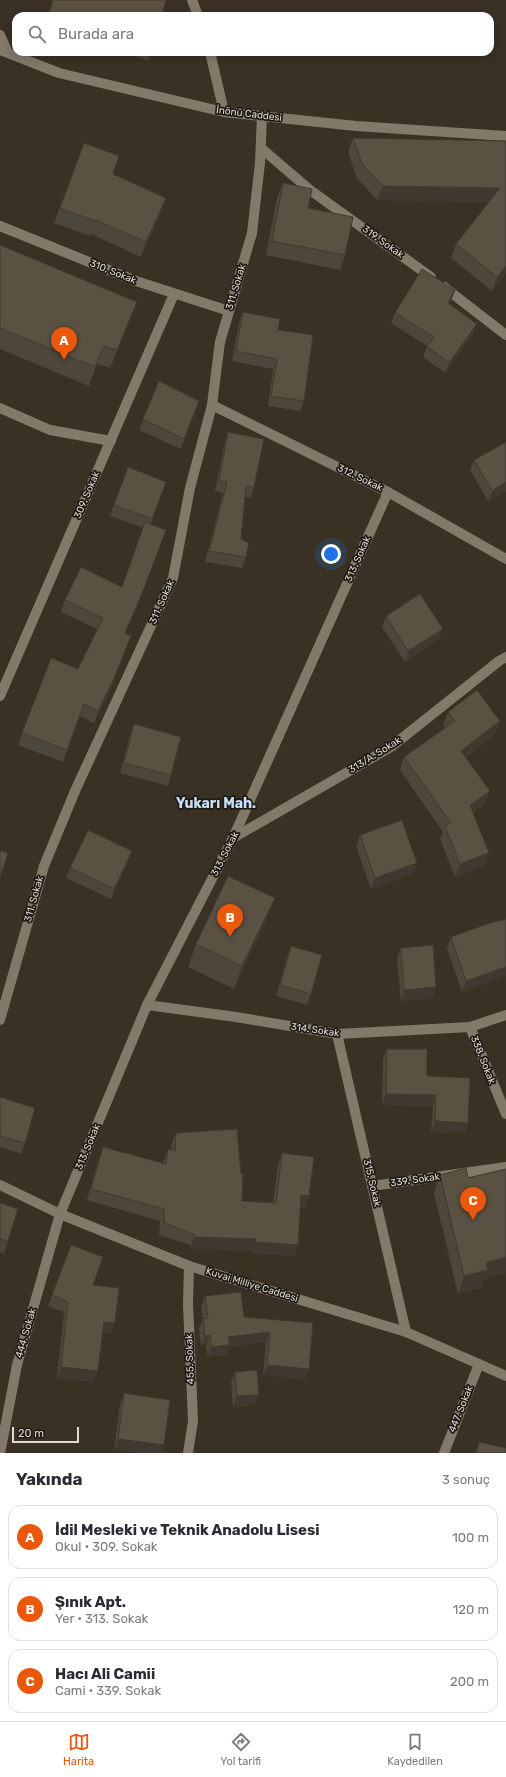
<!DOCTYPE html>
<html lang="tr">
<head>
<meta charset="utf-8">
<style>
  body { margin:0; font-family:Rubik,sans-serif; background:#f2f2f3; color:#2b2b33 }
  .scale { position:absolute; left:12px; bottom:10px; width:67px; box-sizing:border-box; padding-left:4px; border:2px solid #ded8d0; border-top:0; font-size:11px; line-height:14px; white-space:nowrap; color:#ded8d0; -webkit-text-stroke:3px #1e1a14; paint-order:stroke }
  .you { position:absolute; left:331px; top:554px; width:14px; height:14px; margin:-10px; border:3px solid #fff; border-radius:50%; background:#1a73e8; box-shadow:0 0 0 6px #1a73e833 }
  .badge { display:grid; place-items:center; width:26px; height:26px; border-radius:50%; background:#ea580c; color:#fff; font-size:13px; font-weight:700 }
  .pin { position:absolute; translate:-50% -33px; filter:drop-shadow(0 1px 2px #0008) }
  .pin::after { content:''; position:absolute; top:21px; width:14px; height:12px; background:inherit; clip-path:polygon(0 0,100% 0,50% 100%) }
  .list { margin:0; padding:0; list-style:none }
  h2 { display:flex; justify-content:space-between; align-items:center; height:52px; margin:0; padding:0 16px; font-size:17px }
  h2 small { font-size:13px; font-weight:400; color:#7c7c81 }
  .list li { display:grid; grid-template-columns:26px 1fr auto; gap:12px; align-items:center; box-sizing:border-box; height:64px; margin:0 8px 8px; padding:0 8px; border:1px solid #e1e1e2; border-radius:12px }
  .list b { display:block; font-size:15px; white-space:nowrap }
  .list p { margin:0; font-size:13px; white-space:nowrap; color:#7c7c81 }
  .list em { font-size:13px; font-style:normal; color:#7c7c81 }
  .icon { flex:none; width:22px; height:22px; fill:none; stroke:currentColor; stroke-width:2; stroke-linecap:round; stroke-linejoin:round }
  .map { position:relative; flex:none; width:506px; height:1453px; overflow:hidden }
  .search { position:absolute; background:#fff; box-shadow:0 2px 10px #0003; left:12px; right:12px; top:12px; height:44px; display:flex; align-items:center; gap:10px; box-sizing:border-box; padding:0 14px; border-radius:12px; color:#7c7c81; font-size:15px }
  .sheet { height:268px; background:#fff }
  nav { display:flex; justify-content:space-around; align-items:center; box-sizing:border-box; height:56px; border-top:1px solid #e1e1e2; background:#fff; font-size:11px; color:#7c7c81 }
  nav a { display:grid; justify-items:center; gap:2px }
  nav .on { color:#ea580c }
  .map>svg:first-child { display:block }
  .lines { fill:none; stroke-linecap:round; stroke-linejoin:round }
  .minor { stroke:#83796b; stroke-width:10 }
  .wall { fill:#4d463a }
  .shaded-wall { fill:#3f392f }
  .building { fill:#5a5143; stroke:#3f392f }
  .labels { text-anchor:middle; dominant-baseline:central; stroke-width:3.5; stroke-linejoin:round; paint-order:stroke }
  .street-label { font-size:10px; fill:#ded8d0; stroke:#1e1a14 }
  .district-label { font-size:14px; font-weight:bold; fill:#c7e0f6; stroke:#1e1a14 }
</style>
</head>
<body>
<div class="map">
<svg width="506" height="1453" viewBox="0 0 506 1453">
  <rect width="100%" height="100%" fill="#3a3125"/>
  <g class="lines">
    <!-- minor -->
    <g class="minor">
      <path d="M192 0 198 16"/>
      <path d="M0 35 8 53"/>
      <path d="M0 50 59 73 224 112 356 126 506 136"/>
      <path d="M210 52 224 112"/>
      <path d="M261 148 310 190 431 277"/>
      <path d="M0 226 136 281 229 311"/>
      <path d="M444 287 506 335"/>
      <path d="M212 405 388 492 506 559"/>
      <path d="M0 408 50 430 111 441"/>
      <path d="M0 696 174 294"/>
      <path d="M233 838 391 747 499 661 506 657"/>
      <path d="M147 1005 236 1017 337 1034 470 1027 506 1015"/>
      <path d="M0 1020 44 866 75 791 173 578 190 488 212 405 220 342 252 233 260 163 262 116"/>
      <path d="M470 1027 506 1114"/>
      <path d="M337 1034 406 1332"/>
      <path d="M0 1185 60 1214 189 1266 406 1332 506 1376"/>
      <path d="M372 1186 506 1167"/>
      <path d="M0 1453 17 1365 60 1214 147 1005 233 838 388 492"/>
      <path d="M188 1453 193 1421 188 1304 189 1266"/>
      <path d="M444 1453 479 1364"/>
    </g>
  </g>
  <!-- wall -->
  <g class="wall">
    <path d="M52 0H166L162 16H48Z"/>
    <path d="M122 52H151L148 60Z"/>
    <path d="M353 138 506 141V273L492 291 451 258 456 244 489 202 377 200 357 178 348 152Z"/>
    <path d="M84 143 113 174 161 213 141 257 91 234 90 236 54 223Z"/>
    <path d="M283 183 308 208 345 255 340 270 266 255 277 198Z"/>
    <path d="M0 245 130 321 110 368 97 364 89 386 0 349Z"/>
    <path d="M455 290 451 301 449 304 473 334 445 373 423 357 427 346 391 323 395 313Z"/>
    <path d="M243 312 278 330 304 401 300 411 268 406 273 369 232 361 239 323Z"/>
    <path d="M199 401 181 449 139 430 143 419Z"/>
    <path d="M228 432 254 487 251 498 245 497 241 539 246 557 242 568 205 562 223 493 215 491 225 442Z"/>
    <path d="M474 460 506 491 488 501 470 470Z"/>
    <path d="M128 467 166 482 151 524 141 598 125 634 131 636 108 695 94 723 80 716 63 762 18 745 51 658 78 669 97 629 61 612 65 600 122 587 143 528 110 516Z"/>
    <path d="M386 616 439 639 405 662 382 627Z"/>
    <path d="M448 712 500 721 495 734 466 757 485 804 473 813 484 866 455 877 440 839 443 832 400 770 404 757 445 728 443 725Z"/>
    <path d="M134 724 171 775 168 786 120 773 130 735Z"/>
    <path d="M360 835 417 863 413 874 371 889 356 846Z"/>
    <path d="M128 861 111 899 66 878 70 868Z"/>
    <path d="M275 898 266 920 234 989 188 967 196 944Z"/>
    <path d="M506 919V976L462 992 447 948 451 937Z"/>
    <path d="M291 946 311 994 307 1005 276 996 287 957Z"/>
    <path d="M401 948 433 998 401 1001 397 959Z"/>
    <path d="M387 1049 427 1076 468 1123 464 1133 431 1132 433 1106 382 1105 383 1059Z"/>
    <path d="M0 1097 25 1143 21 1154 0 1147Z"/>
    <path d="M176 1133 242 1201 273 1203 278 1165 282 1153 305 1208 300 1207 298 1245 294 1256 251 1253V1251L190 1248V1245L159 1235 160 1221 87 1200 99 1158 103 1147 163 1163 168 1149 171 1150V1145Z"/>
    <path d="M506 1169V1273L484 1279 481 1288 458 1294 434 1193 440 1175 468 1178Z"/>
    <path d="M0 1203 8 1241 4 1254 0 1252Z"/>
    <path d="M71 1245 115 1323 111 1333 102 1332 94 1382 57 1378 64 1312 48 1306Z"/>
    <path d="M205 1296 244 1317 313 1323 305 1379 263 1375 266 1342 229 1347 226 1355 208 1357 206 1346H201L199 1329 203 1319 201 1307Z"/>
    <path d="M235 1372 255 1405 233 1407 231 1383Z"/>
    <path d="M124 1393 161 1453 114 1449 120 1404Z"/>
    <path d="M479 1442 506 1453H475Z"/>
  </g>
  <!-- shaded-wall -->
  <g class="shaded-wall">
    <path d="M383 186 500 188 495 202 377 200Z"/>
    <path d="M166 198 161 213 141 257 146 242Z"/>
    <path d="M506 266V273L492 291 497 277Z"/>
    <path d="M455 290 451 301 444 313 448 303Z"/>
    <path d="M137 302 130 321 110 368 117 350Z"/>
    <path d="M477 324 473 334 445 373 449 363Z"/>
    <path d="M506 482V491L488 501 492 491Z"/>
    <path d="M145 586 141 598 120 645 125 633Z"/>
    <path d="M443 629 439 639 405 662 408 651Z"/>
    <path d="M131 636 108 695 94 723 98 711Z"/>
    <path d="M500 721 495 734 457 764 461 751Z"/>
    <path d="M490 791 485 804 466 818 470 805Z"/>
    <path d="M132 851 128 861 111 899 114 889Z"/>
    <path d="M489 853 484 866 455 877 460 864Z"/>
    <path d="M417 863 413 874 371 889 375 878Z"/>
    <path d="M275 898 266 920 234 989 242 966Z"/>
    <path d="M506 967V976L462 992 466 981Z"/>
    <path d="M436 987 433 998 401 1001 404 990Z"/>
    <path d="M386 1094 436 1095 433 1106 382 1105Z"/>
    <path d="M435 1121 468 1123 464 1133 431 1132Z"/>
    <path d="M301 1195 309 1196 305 1208 297 1207Z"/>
    <path d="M194 1237 256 1239 251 1251 190 1248Z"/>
    <path d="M255 1242 298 1245 294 1256 251 1253Z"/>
    <path d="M506 1257V1273L484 1279 481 1288 458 1294 464 1276 486 1263Z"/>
    <path d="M104 1322 115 1323 111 1333 100 1332Z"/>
    <path d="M270 1332 266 1342 229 1347 226 1355 208 1357 211 1347 228 1337Z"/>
    <path d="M210 1335 206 1346H201L205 1336Z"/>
    <path d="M267 1365 309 1369 305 1379 263 1375Z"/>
    <path d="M61 1367 98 1371 94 1382 57 1378Z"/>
    <path d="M259 1395 255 1405 233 1407 237 1396Z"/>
    <path d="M118 1439 164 1445 161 1453H141L114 1449Z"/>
  </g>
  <!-- building -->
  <g class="building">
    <path d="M53 0H166L162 16H54L49 14Z"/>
    <path d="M353 138 506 141V266L497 277 456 244 500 188 383 186 362 164Z"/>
    <path d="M84 143 119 156 113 174 166 198 146 242 96 220 95 221 60 208Z"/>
    <path d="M283 183 312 189 308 208 353 217 345 255 272 241Z"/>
    <path d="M0 245 137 302 117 350 104 346 95 367 0 328Z"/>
    <path d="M422 269 455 290 448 303 477 324 449 363 427 346 434 337 395 313Z"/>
    <path d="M243 312 280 319 278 330 313 335 304 401 271 396 277 359 236 351Z"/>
    <path d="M159 381 199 401 184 439 143 419Z"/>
    <path d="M228 432 264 439 254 487 246 486 241 539 249 543 246 557 209 551 227 482 219 481Z"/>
    <path d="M506 442V482L492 491 474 460Z"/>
    <path d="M128 467 166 482 152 519 114 505Z"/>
    <path d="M145 522 166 530 145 586 125 633 131 636 112 683 98 711 84 704 67 750 22 733 51 658 78 669 103 618 65 600 81 567 122 587Z"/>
    <path d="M420 594 443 629 408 651 386 616Z"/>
    <path d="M477 690 500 721 461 751 490 791 470 805 489 853 460 864 445 826 451 823 404 757 455 721 448 712Z"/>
    <path d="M134 724 181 737 171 775 124 763Z"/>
    <path d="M402 820 417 863 375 878 360 835Z"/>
    <path d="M88 830 132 851 114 889 70 868Z"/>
    <path d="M0 851 8 853 0 878Z"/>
    <path d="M228 876 275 898 242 966 196 944Z"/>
    <path d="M506 919V967L466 981 451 937 490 923Z"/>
    <path d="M433 945 436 987 404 990 401 948Z"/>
    <path d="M291 946 322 955 311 994 280 985Z"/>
    <path d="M387 1049H427V1076L470 1078 468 1123 435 1121 436 1095 386 1094Z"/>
    <path d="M0 1097 35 1108 25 1143 0 1136Z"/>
    <path d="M237 1129 241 1174H243L242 1201 276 1203 282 1153 314 1157 309 1196 301 1195 298 1245 255 1242 256 1239 194 1237V1234L164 1223V1209L91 1189 103 1147 166 1164 168 1149 175 1151 176 1133Z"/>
    <path d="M466 1168 468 1178 506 1169V1257L486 1263 488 1270 464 1276 440 1175Z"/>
    <path d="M0 1203 18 1209 8 1241 0 1239Z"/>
    <path d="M71 1245 103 1257 93 1285 119 1288 115 1323 104 1322 98 1371 61 1367 68 1302 52 1295Z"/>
    <path d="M241 1292 244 1317 313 1323 309 1369 267 1365 270 1332 228 1337 230 1345 211 1347 210 1335 205 1336 203 1319 208 1318 205 1296Z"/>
    <path d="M257 1370 259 1395 237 1396 235 1372Z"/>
    <path d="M124 1393 170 1400 164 1445 118 1439Z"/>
    <path d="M479 1442 506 1448V1453H477Z"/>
  </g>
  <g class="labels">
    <!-- street labels -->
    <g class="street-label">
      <text transform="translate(249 114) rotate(7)">İnönü Caddesi</text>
      <text transform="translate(383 242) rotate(36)">319. Sokak</text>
      <text transform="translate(113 272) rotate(22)">310. Sokak</text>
      <text transform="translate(236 287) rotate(-73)">311. Sokak</text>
      <text transform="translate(360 478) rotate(26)">312. Sokak</text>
      <text transform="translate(87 495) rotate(-67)">309. Sokak</text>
      <text transform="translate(358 559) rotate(-66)">313. Sokak</text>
      <text transform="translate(162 602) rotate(-66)">311. Sokak</text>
      <text transform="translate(375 755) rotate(-32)">313/A. Sokak</text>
      <text transform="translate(225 854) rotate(-63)">313. Sokak</text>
      <text transform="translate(34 899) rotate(-74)">311. Sokak</text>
      <text transform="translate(315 1030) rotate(8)">314. Sokak</text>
      <text transform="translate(483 1060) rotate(68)">338. Sokak</text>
      <text transform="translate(88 1147) rotate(-67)">313. Sokak</text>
      <text transform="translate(415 1180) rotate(-8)">339. Sokak</text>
      <text transform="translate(372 1183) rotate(77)">315. Sokak</text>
      <text transform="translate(252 1285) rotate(17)">Kuvai Milliye Caddesi</text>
      <text transform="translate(26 1333) rotate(-74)">444. Sokak</text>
      <text transform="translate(190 1359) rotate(-92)">455. Sokak</text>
      <text transform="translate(461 1409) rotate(-68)">447. Sokak</text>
    </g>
    <!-- district labels -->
    <g class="district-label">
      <text x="216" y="803">Yukarı Mah.</text>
    </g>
  </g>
</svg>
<div class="scale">20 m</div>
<div class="you"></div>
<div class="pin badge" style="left:64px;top:360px">A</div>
<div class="pin badge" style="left:230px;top:937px">B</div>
<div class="pin badge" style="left:473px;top:1220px">C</div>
<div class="search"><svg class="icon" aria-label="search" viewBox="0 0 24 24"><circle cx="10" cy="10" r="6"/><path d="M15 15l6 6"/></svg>Burada ara</div>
</div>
<section class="sheet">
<h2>Yakında<small>3 sonuç</small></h2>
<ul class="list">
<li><span class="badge">A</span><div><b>İdil Mesleki ve Teknik Anadolu Lisesi</b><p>Okul · 309. Sokak</p></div><em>100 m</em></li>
<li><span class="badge">B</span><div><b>Şınık Apt.</b><p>Yer · 313. Sokak</p></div><em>120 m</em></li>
<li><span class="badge">C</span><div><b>Hacı Ali Camii</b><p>Cami · 339. Sokak</p></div><em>200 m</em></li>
</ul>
</section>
<nav>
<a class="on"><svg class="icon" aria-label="map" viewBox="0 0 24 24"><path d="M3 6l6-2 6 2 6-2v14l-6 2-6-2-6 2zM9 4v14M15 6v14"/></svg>Harita</a>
<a><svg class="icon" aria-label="directions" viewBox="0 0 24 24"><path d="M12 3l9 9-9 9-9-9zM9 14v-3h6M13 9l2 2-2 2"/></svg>Yol tarifi</a>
<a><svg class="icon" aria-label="saved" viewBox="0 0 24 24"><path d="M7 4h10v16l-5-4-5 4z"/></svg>Kaydedilen</a>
</nav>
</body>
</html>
